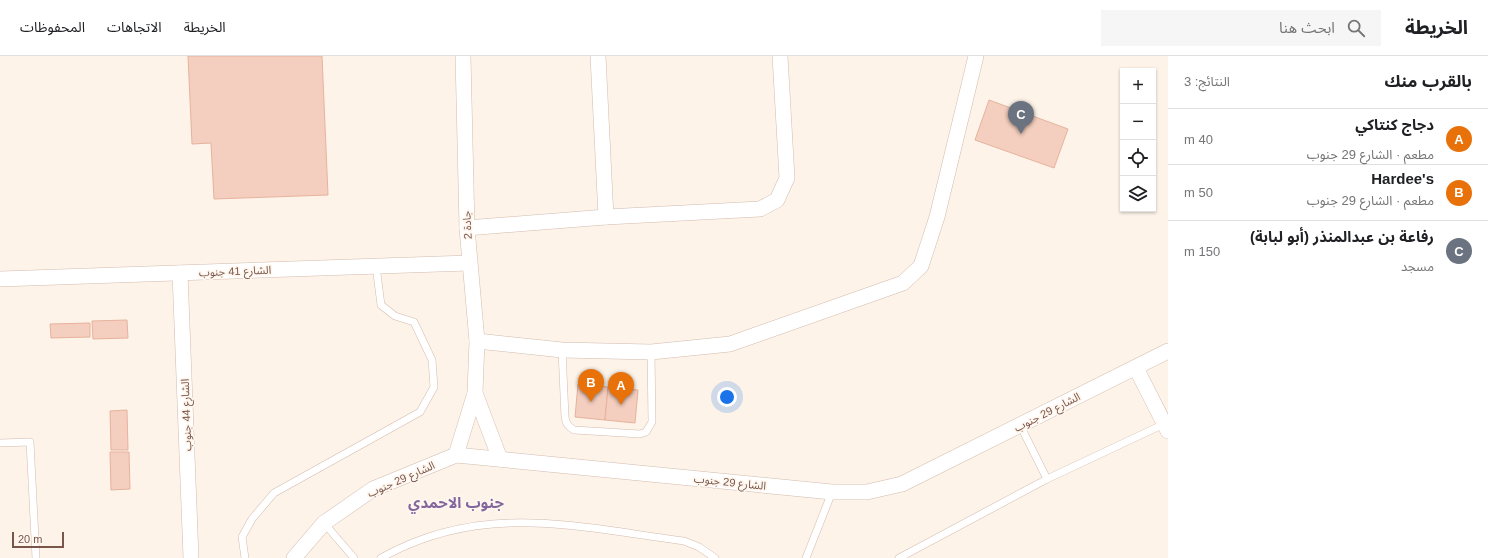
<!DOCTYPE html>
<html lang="ar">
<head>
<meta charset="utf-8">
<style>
  body { margin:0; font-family:Helvetica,"Noto Sans Arabic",sans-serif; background:#f6f6f6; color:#202124; direction:rtl }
  .controls { position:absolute; right:12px; top:12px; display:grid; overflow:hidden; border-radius:0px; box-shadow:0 1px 3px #0004 }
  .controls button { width:36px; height:36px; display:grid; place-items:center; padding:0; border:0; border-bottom:1px solid #e0e0e0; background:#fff; color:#202124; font:20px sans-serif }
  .scale { position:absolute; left:12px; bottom:10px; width:52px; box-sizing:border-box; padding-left:4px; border:2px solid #79564a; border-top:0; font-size:11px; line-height:14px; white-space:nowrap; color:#79564a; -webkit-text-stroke:3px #fff7ef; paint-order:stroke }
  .you { position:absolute; left:727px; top:341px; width:14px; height:14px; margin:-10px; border:3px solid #fff; border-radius:50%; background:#1a73e8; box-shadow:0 0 0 6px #1a73e833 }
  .badge { display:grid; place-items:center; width:26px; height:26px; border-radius:50%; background:#0f766e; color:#fff; font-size:13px; font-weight:700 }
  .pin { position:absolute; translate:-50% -33px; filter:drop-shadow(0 1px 2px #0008) }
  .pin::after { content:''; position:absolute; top:21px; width:14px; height:12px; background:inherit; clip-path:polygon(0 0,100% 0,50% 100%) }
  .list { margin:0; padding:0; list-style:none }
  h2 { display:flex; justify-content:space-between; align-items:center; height:52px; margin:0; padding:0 16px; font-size:17px }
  h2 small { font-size:13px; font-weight:400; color:#757577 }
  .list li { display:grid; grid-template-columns:26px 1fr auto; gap:12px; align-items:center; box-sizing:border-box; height:56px; padding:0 16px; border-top:1px solid #e0e0e0 }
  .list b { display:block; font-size:15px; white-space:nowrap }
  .list p { margin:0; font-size:13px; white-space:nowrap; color:#757577 }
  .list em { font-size:13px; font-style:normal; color:#757577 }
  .icon { flex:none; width:22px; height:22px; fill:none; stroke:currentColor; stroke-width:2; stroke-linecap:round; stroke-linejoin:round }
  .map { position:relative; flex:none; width:1168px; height:502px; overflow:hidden; direction:ltr }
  header { display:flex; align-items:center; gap:24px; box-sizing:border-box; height:56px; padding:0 20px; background:#fff; border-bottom:1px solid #e0e0e0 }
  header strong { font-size:19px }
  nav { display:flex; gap:22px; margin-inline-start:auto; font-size:14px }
  .search { width:280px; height:36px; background:#f6f6f6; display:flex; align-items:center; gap:10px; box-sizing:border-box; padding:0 14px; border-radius:0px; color:#757577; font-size:15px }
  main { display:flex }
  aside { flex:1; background:#fff }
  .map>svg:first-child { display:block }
  .building { fill:#f4cebe; stroke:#e7b29e }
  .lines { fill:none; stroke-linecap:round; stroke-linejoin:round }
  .lane-casing { stroke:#d3bbaf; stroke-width:8 }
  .street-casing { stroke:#d3bbaf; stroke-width:16 }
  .lane { stroke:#fff; stroke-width:7 }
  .street { stroke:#fff; stroke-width:15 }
  .labels { text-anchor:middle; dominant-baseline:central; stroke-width:3.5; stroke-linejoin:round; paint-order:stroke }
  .street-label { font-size:11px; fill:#79564a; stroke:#fff7ef }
  .district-label { font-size:15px; font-weight:bold; fill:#84669c; stroke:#fff7ef }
</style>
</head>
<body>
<header>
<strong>الخريطة</strong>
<div class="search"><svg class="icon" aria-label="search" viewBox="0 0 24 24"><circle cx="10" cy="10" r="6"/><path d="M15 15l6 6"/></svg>ابحث هنا</div>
<nav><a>الخريطة</a><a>الاتجاهات</a><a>المحفوظات</a></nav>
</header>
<main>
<aside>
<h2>بالقرب منك<small>النتائج: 3</small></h2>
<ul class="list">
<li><span class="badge" style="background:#e8710a">A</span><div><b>دجاج كنتاكي</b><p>مطعم · الشارع 29 جنوب</p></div><em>40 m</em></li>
<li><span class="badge" style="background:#e8710a">B</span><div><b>Hardee's</b><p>مطعم · الشارع 29 جنوب</p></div><em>50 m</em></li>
<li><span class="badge" style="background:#6b7280">C</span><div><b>رفاعة بن عبدالمنذر (أبو لبابة)</b><p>مسجد</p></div><em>150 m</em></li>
</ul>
</aside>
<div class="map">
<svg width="1168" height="502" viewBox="0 0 1168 502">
  <rect width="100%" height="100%" fill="#fdf3e8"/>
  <!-- building -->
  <g class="building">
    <path d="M188 0H322L328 139 214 143 211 87 192 88Z"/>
    <path d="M989 44 1068 73 1054 112 975 84Z"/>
    <path d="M127 264 128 282 93 283 92 265Z"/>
    <path d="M90 267V281L51 282 50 268Z"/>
    <path d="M578 328 608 331 605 364 575 361Z"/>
    <path d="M608 331 638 334 635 367 605 364Z"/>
    <path d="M127 354 128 394H111L110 355Z"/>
    <path d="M110 396H129L130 433 111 434Z"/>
  </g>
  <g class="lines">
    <!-- lane casing -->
    <g class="lane-casing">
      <g id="lane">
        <path d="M562 294 565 361C566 368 568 370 574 374L640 378 646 376 652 366 651 296"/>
        <path d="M1020 369 1047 423"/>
        <path d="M0 387 30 386 36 502"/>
        <path d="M324 467 354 502"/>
        <path d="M245 502 242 481 252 463 274 437 420 356 434 331 432 304 414 266 395 260 381 249 376 210"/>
        <path d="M381 502C482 445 577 471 684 485L699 491 715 502"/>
        <path d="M806 502 832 436"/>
        <path d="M899 502 1047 423 1164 368"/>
      </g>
    </g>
    <!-- street casing -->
    <g class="street-casing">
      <g id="street">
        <path d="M598 0 606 161"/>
        <path d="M467 172 606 161 760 153 777 144 787 122 780 0"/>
        <path d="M180 217 191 502"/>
        <path d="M0 223 469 207"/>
        <path d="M477 285 562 294 651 296 730 288 903 227 921 210 937 161 976 0"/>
        <path d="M1136 312 1168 375"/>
        <path d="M475 337 500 403"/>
        <path d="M456 399 475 337 477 285 467 172 463 0"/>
        <path d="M294 502 324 467 373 433 456 399 832 436H867L902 428 1168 295"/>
      </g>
    </g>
    <!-- lane -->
    <use href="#lane" class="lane"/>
    <!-- street -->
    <use href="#street" class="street"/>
  </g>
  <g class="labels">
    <!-- street labels -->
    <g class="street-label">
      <text transform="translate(467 169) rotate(-93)">جادة 2</text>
      <text transform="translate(235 215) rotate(-2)">الشارع 41 جنوب</text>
      <text transform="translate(1047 356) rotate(-27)">الشارع 29 جنوب</text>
      <text transform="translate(186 359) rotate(-92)">الشارع 44 جنوب</text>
      <text transform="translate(401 423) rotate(-24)">الشارع 29 جنوب</text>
      <text transform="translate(730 426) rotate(6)">الشارع 29 جنوب</text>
    </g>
    <!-- district labels -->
    <g class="district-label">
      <text x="456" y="446">جنوب الاحمدي</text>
    </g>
  </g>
</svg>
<div class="controls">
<button>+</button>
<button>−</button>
<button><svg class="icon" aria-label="locate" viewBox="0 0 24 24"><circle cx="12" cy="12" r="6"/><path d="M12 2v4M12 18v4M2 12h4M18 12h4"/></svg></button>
<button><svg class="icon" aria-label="layers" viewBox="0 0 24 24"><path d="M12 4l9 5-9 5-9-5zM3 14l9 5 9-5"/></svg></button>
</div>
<div class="scale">20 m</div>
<div class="you"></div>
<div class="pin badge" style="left:621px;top:349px;background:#e8710a">A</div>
<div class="pin badge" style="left:591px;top:346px;background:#e8710a">B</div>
<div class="pin badge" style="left:1021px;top:78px;background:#6b7280">C</div>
</div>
</main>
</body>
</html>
